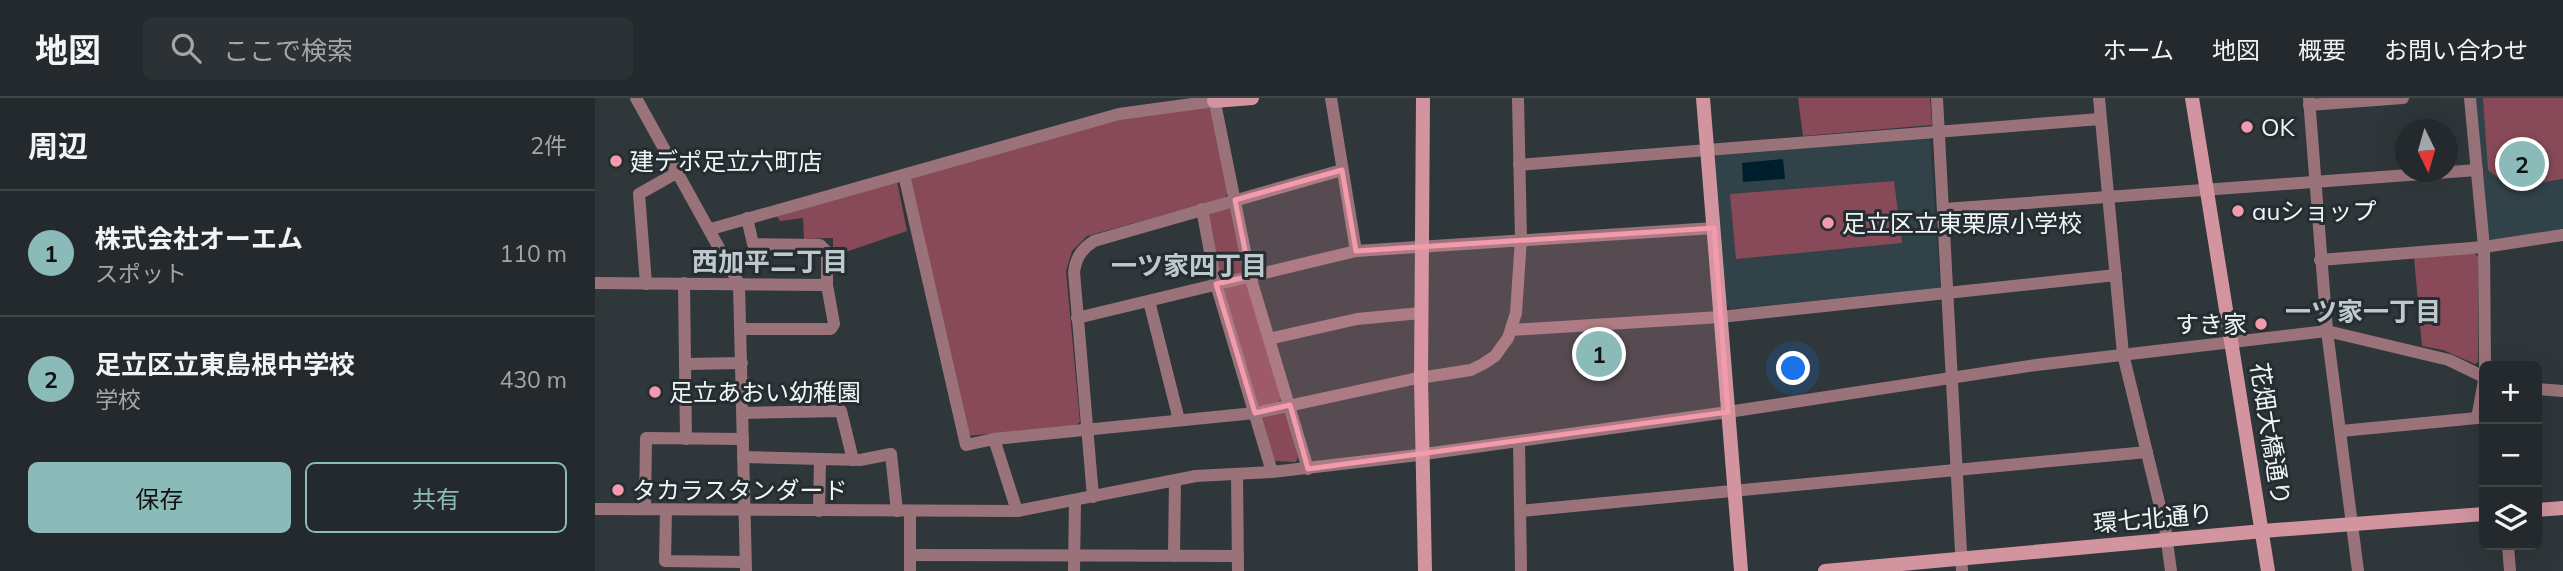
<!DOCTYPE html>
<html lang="ja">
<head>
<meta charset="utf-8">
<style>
  body { margin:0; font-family:Mulish,"Noto Sans JP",sans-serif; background:#2b3134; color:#f1f3f6 }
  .controls { position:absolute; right:21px; bottom:21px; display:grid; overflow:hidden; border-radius:10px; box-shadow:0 7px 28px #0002 }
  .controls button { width:63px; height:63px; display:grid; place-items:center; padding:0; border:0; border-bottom:2px solid #404548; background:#23292c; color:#f1f3f6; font:35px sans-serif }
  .compass { position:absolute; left:1800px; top:21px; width:63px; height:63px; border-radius:50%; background:#23292c; box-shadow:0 7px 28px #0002; rotate:175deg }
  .you { position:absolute; left:1199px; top:271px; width:24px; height:24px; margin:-18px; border:5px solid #fff; border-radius:50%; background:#1a73e8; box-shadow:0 0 0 10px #1a73e833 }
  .badge { display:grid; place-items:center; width:46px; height:46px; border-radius:50%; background:#8bbbb9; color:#111; font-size:23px; font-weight:700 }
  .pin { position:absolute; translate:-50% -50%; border:4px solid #fff; box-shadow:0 2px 7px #0006 }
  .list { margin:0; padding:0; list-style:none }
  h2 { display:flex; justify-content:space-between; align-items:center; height:91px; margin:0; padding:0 28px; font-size:30px }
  h2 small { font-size:23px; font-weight:400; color:#a3a6a9 }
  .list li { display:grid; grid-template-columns:46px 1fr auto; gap:21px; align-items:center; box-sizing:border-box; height:126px; padding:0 28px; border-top:2px solid #404548 }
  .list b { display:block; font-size:26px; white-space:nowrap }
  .list p { margin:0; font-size:23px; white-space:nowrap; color:#a3a6a9 }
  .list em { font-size:23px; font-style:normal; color:#a3a6a9 }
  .actions { display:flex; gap:14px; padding:21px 28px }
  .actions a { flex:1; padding:16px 0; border:2px solid #8bbbb9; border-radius:10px; text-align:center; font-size:24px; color:#8bbbb9 }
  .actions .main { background:#8bbbb9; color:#111 }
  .icon { flex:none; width:38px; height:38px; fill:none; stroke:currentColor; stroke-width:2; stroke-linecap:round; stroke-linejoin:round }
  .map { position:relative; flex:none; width:1968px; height:473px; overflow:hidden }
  header { display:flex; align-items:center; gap:42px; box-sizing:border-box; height:98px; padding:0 35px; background:#23292c; border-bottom:2px solid #404548 }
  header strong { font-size:33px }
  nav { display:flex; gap:38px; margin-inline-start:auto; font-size:24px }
  .search { width:490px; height:63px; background:#2b3134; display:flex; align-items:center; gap:18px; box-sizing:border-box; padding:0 24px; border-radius:10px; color:#a3a6a9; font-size:26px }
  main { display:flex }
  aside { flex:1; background:#23292c }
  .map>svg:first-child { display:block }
  .built { fill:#324249 }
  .green { fill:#884a58 }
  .water { fill:#001f2c }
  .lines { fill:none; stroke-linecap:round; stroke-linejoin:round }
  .street { stroke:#9a737a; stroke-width:12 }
  .secondary { stroke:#d295a0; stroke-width:14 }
  .marked { fill:#f39aac; fill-opacity:0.2; stroke:#f39aac; stroke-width:5; stroke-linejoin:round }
  .poi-dot { fill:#f39aac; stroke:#252d31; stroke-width:2.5 }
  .labels { text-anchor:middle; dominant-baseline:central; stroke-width:6; stroke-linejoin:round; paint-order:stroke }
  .poi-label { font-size:24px; fill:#f0f5f8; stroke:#252d31; text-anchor:start }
  .street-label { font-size:24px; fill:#f0f5f8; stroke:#252d31 }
  .neighbourhood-label { font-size:26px; font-weight:bold; fill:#bec9ce; stroke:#252d31 }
</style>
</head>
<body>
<header>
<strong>地図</strong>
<div class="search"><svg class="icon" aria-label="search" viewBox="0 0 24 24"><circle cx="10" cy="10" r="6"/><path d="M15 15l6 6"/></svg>ここで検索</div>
<nav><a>ホーム</a><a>地図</a><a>概要</a><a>お問い合わせ</a></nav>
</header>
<main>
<aside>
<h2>周辺<small>2件</small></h2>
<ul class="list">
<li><span class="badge">1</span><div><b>株式会社オーエム</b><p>スポット</p></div><em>110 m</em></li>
<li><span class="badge">2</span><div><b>足立区立東島根中学校</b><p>学校</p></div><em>430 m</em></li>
</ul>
<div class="actions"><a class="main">保存</a><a>共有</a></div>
</aside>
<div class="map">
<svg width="1968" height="473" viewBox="0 0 1968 473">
  <rect width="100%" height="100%" fill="#2f373b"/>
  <!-- built -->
  <g class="built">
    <path d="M1881 0H1968V132L1897 143 1894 140Z"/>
    <path d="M1335 41 1345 190 1136 211 1132 207 1120 60 1123 56Z"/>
  </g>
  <!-- green -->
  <g class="green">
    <path d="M1203 0H1335L1337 27 1208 38Z"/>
    <path d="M1888 0H1968V81L1915 89 1893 72Z"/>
    <path d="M613 8 617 10 634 92 630 100 492 138 477 153 471 173 485 324 480 328 372 338 313 79 523 19Z"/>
    <path d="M302 83 312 133 242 157 238 155V140L209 141 208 120 185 123 180 115Z"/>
    <path d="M1299 83 1307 145 1141 161 1135 96Z"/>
    <path d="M631 107 637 111 649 171 645 176 628 180 624 176 612 117Z"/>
    <path d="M1878 155 1883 158V264L1880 266 1848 252 1827 248 1819 159Z"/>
    <path d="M648 184 653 187 686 300 683 305 667 309 660 306 628 194 631 188Z"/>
    <path d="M691 314 703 359 701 364 680 363 666 321 669 316Z"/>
  </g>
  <!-- water -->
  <path class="water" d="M1188 61 1190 81 1148 84 1147 65Z"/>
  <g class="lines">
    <!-- street -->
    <g class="street">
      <path d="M41 0 144 186 151 473"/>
      <path d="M619 0 655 178 713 371"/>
      <path d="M736 0 761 153"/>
      <path d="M1342 0 1367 473"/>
      <path d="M1504 0 1528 256 1570 429 1576 473"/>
      <path d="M1714 0 1732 233 1763 473"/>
      <path d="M1875 0 1889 149 1890 268"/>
      <path d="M1714 7 1808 0"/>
      <path d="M924 67 1505 21"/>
      <path d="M309 77 371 347 399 341 660 315 818 281 876 272 888 266 900 258 913 240 921 215 926 141 923 0"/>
      <path d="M607 111 621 186 677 374"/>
      <path d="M1349 111 1882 72"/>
      <path d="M116 131 524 16 619 3"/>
      <path d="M1725 162 1889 149 1968 137"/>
      <path d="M0 185 232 187V154L225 147 158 146 152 120"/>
      <path d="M89 185 91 341"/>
      <path d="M51 186 44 96 83 74"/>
      <path d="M554 203 584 322"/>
      <path d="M482 220 761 153 1119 130"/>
      <path d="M146 231H236L239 226 232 187"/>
      <path d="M916 232 1125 219 1521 177"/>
      <path d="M674 241 762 221 826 215"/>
      <path d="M90 266 147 265"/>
      <path d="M1942 291 1968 293"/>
      <path d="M148 315 246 313 258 362"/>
      <path d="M1746 333 1882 320 1889 283"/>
      <path d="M399 341 422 413"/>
      <path d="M924 343 926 473"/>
      <path d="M148 359 265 362 296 356 302 413"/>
      <path d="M642 376 643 473"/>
      <path d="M498 399 479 174C481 159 487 151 499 143L747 72"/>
      <path d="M0 411 422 413 601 378 677 374 815 358 1133 314 1441 267 1732 233 1854 262 1889 279"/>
      <path d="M50 411 51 340 148 341"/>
      <path d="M71 412 70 463 150 464"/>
      <path d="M224 413 225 361"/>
      <path d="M925 413 1552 354"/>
      <path d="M1913 447 1915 473"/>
      <path d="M315 457 643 458"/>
      <path d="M579 458 580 382"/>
      <path d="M315 473V413"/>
      <path d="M479 473 480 402"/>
    </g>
    <!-- secondary -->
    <g class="secondary">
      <path d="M828 0 826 281 830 473"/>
      <path d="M1108 0 1146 473"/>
      <path d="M1597 0 1673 473"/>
      <path d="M619 3 657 0"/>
      <path d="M1942 412 1968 410"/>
      <path d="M1230 473 1668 433 1889 416"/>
    </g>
  </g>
  <!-- marked area -->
  <path class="marked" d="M747 72 761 153 1119 130 1133 314 713 371 695 307 660 315 621 186 655 178 640 102Z"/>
  <!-- markers -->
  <g class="poi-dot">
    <circle cx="1652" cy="29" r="7"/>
    <circle cx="21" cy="63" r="7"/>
    <circle cx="1643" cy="113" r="7"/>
    <circle cx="1233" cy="125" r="7"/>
    <circle cx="1666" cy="226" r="7"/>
    <circle cx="60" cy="294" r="7"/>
    <circle cx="23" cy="392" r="7"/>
  </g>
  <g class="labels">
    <!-- poi labels -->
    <g class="poi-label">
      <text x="1666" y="29">OK</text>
      <text x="35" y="63">建デポ足立六町店</text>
      <text x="1657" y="113">auショップ</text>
      <text x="1247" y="125">足立区立東栗原小学校</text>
      <text x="1652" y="226" text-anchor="end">すき家</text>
      <text x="74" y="294">足立あおい幼稚園</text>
      <text x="37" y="392">タカラスタンダード</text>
    </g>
    <!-- street labels -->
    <g class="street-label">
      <text transform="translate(1676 336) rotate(81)">花畑大橋通り</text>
      <text transform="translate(1558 420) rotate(-5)">環七北通り</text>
    </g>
    <!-- neighbourhood labels -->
    <g class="neighbourhood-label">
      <text x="175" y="163">西加平二丁目</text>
      <text x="594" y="167">一ツ家四丁目</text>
      <text x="1768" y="213">一ツ家一丁目</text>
    </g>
  </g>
</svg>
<div class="controls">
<button>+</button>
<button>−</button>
<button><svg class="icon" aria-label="layers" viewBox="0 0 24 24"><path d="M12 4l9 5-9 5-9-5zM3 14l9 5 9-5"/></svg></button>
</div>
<svg class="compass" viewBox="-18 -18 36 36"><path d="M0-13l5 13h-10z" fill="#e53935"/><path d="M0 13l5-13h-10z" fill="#a3a6a9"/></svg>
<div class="you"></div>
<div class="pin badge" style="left:1004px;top:256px">1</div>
<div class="pin badge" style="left:1927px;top:66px">2</div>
</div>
</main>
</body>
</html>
